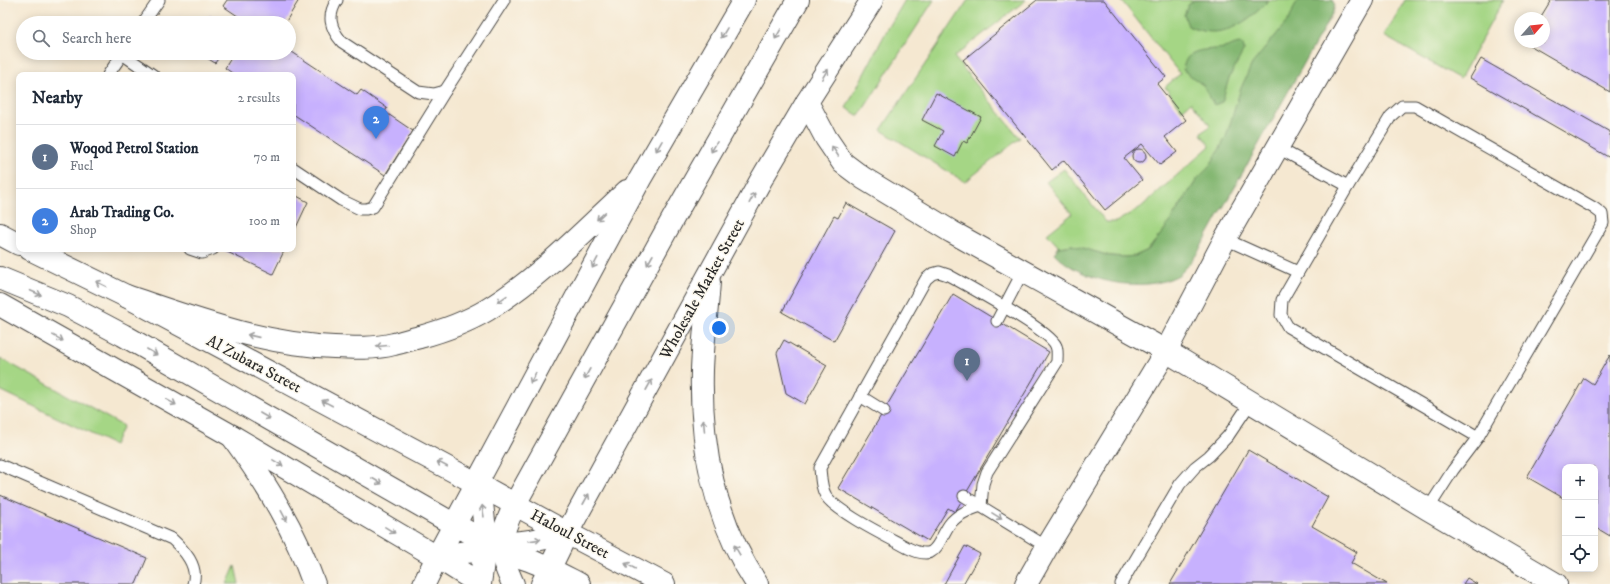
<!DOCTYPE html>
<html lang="en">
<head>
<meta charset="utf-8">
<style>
  body { margin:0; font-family:"IM FELL DW Pica",serif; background:#f6f6f7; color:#1f2937 }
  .controls { position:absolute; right:12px; bottom:12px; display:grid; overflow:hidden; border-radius:8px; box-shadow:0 2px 10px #0003 }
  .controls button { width:36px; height:36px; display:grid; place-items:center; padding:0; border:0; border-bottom:1px solid #e0e1e3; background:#fff; color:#1f2937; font:20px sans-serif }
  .compass { position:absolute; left:1514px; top:12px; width:36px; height:36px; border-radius:50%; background:#fff; box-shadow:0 2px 10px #0003; rotate:63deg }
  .you { position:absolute; left:719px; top:328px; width:14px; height:14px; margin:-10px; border:3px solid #fff; border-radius:50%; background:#1a73e8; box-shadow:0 0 0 6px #1a73e833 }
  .badge { display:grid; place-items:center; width:26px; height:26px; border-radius:50%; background:#111827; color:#fff; font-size:13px; font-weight:700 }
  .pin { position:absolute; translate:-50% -33px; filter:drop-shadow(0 1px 2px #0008) }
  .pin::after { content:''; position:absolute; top:21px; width:14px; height:12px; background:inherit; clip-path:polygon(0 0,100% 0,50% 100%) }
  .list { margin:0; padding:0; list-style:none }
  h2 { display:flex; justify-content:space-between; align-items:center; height:52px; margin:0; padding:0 16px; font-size:17px }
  h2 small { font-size:13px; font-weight:400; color:#747a83 }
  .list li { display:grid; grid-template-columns:26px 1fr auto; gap:12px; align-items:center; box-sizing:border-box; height:64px; padding:0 16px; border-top:1px solid #e0e1e3 }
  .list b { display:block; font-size:15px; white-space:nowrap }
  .list p { margin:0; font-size:13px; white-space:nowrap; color:#747a83 }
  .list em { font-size:13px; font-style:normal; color:#747a83 }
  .icon { flex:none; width:22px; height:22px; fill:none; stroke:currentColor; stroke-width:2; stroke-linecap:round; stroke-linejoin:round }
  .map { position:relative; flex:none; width:1610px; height:584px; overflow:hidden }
  .search { position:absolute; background:#fff; box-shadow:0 2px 10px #0003; left:16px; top:16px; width:280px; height:44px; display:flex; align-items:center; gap:10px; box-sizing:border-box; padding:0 14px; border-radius:22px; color:#747a83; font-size:15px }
  .panel { position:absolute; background:#fff; box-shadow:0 2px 10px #0003; left:16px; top:72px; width:280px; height:180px; border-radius:8px }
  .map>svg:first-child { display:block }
  .green { fill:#a5d685; stroke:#688058 }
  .forest { fill:#84b772; stroke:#58714e }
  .building { fill:#c7b1fe }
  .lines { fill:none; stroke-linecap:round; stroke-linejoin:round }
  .service-casing { stroke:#494744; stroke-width:13 }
  .minor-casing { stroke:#494744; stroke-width:24 }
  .tertiary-casing { stroke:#494744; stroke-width:24 }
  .secondary-casing { stroke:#494744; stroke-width:24 }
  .service { stroke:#fff; stroke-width:11 }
  .minor { stroke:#fff; stroke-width:22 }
  .tertiary { stroke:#fff; stroke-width:22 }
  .secondary { stroke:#fff; stroke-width:22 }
  .oneway { stroke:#a0a0a0 }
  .labels { text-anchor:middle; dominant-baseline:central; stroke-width:3; stroke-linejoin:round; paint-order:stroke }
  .street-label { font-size:16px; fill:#2b2b2b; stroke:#fbf7ec }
</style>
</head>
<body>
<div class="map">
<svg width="1610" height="584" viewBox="0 0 1610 584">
  <rect width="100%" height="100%" fill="#fbf7ec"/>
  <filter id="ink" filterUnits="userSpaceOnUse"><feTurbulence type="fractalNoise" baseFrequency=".025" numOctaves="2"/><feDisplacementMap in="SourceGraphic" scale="8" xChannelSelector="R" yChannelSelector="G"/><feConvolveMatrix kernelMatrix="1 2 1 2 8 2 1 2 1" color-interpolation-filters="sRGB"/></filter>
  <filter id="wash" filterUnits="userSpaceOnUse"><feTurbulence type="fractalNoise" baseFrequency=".012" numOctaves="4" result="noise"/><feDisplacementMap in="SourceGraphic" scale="16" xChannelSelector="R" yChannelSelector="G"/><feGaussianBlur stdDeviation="0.9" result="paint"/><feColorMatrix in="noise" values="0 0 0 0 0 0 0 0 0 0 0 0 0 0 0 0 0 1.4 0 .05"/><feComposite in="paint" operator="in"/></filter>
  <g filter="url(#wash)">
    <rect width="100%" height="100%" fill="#f5e8d1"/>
    <!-- green -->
    <g class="green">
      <path d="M905 0H934L859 116 846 108 887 30Z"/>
      <path d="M968 0H1026L954 57 1020 138 965 182 881 130Z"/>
      <path d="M1121 0H1319L1210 166 1198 178 1165 229 1148 250 1135 256 1125 257 1110 256 1072 245 1059 247 1047 234 1072 214 1046 182 1064 169 1106 222H1116L1141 207 1210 146 1201 134 1210 125 1191 102 1182 110 1165 87 1180 74Z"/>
      <path d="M1405 0H1503L1460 79 1384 36Z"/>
      <path d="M0 358 123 426 114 445 0 390Z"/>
      <path d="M235 566 239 584H227Z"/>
    </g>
    <!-- forest -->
    <g class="forest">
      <path d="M1194 0H1269C1247 23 1221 42 1188 26L1184 15 1188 5Z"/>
      <path d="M1299 0H1332L1335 5 1333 12 1197 254C1191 261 1185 271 1177 276 1141 294 1081 282 1054 253L1059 247 1072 245 1110 256 1125 257 1135 256 1148 250 1165 229 1198 178 1208 168 1214 159 1226 137 1241 88 1252 64 1290 18 1295 5Z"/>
      <path d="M1239 43 1243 45 1244 50 1229 78 1222 102 1214 105 1204 86 1183 70C1186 46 1206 51 1224 48 1229 47 1234 44 1239 43Z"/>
    </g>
    <g id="blocks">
      <!-- building -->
      <g class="building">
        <path d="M227 0H299L285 23 279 22 278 23H248L223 6Z"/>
        <path d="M1037 0H1104L1166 77 1157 84 1186 120 1165 137 1177 152 1160 165 1142 144 1124 158 1142 180 1105 210 1064 160 1052 170 963 60Z"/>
        <path d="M1551 0H1610V92L1526 43 1527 42H1544V18H1540Z"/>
        <path d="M210 15 221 23H204Z"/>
        <path d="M289 50 357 95 361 90 387 108 385 112 413 131 385 175 293 114V75H235L225 68 231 58 224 53H289Z"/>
        <path d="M199 53H222L215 63Z"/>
        <path d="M1481 59 1610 132V158L1470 78Z"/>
        <path d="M936 93 981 117 967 143 963 141 955 157 935 146 943 131 922 120Z"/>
        <circle cx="1139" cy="156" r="7"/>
        <path d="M293 194 308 202 293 234Z"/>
        <path d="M846 203 895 231 834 341 782 312 834 216 838 218Z"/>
        <path d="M221 249H285L273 274Z"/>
        <path d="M953 294 1049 352 955 512 948 508 928 541 838 488Z"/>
        <path d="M784 340 827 365 805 404 786 393 777 353Z"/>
        <path d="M1610 355V536L1595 527V467H1565V499L1527 477 1584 378 1593 384Z"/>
        <path d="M1248 450 1328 497 1312 526 1357 552 1351 563 1387 584H1170Z"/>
        <path d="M0 495 147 558 136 584H0Z"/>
        <path d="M965 546 980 554 963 584H944Z"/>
        <path d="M1467 578 1477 584H1463Z"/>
      </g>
    </g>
  </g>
  <g filter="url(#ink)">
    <use href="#blocks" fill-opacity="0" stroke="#494744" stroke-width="1"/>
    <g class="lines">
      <!-- service casing -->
      <g class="service-casing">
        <g id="service">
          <path d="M337 0C327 16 330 28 342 42L418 92 434 94 445 91"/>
          <path d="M143 23 159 0"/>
          <path d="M122 54 153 75"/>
          <path d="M108 75 123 53"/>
          <path d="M1402 106H1415L1594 208 1602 214 1603 223 1478 437 1288 327 1281 315 1282 300 1348 186 1391 116Z"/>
          <path d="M1278 148 1348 186"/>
          <path d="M293 168 341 200 360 209H366L373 207 445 91 504 0"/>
          <path d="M1225 239 1298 272"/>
          <path d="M190 249 202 253 213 249"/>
          <path d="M939 272 948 275C966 285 1051 331 1056 346 1058 350 1057 357 1057 362L987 472 983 484 981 506C969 510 957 514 949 525 936 545 937 562 908 548 888 537 838 513 826 496 821 488 821 478 820 468L926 279 932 274Z"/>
          <path d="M997 321 1023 271"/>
          <path d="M860 396 884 411"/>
          <path d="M0 465 172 539C184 550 199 566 193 584"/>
          <path d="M964 496 1047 547"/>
          <path d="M1428 509 1453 470 1478 437"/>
          <path d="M1121 584 1180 484 1195 467 1209 456 1228 436 1251 402"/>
        </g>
      </g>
      <!-- minor casing -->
      <g class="minor-casing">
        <g id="minor">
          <path d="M807 102 826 138 843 163 863 178 952 232 1166 351 1428 509 1556 584"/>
          <path d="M1026 584 1047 547 1166 351 1225 239 1362 0"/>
        </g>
      </g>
      <!-- tertiary casing -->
      <g class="tertiary-casing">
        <g id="tertiary">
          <path d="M0 234 19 244"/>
          <path d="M30 249 126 296 476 483"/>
          <path d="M0 305 232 436 437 557"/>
        </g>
      </g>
      <!-- secondary casing -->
      <g class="secondary-casing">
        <g id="secondary">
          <path d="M0 278 68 306 123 335 455 525C465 530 475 537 486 540 512 547 542 539 567 533"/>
          <path d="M709 282C707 311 703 341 702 370 700 447 714 519 757 584"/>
          <path d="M126 296C195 319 261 344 334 347 353 348 375 349 394 344 403 342 411 339 420 337 442 331 467 322 487 310 539 278 582 233 627 191"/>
          <path d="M232 436C266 483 295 530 314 584"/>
          <path d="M476 483 567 533 664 584"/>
          <path d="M476 483 482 503 486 540 480 584"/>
          <path d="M437 557C453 554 469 550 485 551 519 551 550 569 579 584"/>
          <path d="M437 557 480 584"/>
          <path d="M424 584 437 557 640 179 744 0"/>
          <path d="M513 584C496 547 499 540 515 504L676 213 798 0"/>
          <path d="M542 584 567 533 761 180 807 102 872 0"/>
        </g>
      </g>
      <!-- service -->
      <use href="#service" class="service"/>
      <!-- minor -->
      <use href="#minor" class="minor"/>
      <!-- tertiary -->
      <use href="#tertiary" class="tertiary"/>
      <!-- secondary -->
      <use href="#secondary" class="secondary"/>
    </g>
    <!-- one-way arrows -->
    <defs><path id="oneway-shaft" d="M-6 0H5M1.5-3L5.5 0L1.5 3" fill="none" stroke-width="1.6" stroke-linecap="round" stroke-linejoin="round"/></defs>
    <g class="oneway">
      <use href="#oneway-shaft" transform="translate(724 33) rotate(121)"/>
      <use href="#oneway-shaft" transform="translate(778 34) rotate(120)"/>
      <use href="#oneway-shaft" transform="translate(825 74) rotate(-58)"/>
      <use href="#oneway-shaft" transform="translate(659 146) rotate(120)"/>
      <use href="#oneway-shaft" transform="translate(714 147) rotate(120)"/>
      <use href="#oneway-shaft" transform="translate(835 151) rotate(-123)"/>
      <use href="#oneway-shaft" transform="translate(752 198) rotate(-62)"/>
      <use href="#oneway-shaft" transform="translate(601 216) rotate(137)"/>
      <use href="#oneway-shaft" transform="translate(650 260) rotate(119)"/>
      <use href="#oneway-shaft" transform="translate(595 263) rotate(118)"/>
      <use href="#oneway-shaft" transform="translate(101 284) rotate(-154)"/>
      <use href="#oneway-shaft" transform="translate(36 293) rotate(23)"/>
      <use href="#oneway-shaft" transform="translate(502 299) rotate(145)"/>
      <use href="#oneway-shaft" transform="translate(253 336) rotate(-167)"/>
      <use href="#oneway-shaft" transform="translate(58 338) rotate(29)"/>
      <use href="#oneway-shaft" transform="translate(382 346) rotate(175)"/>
      <use href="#oneway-shaft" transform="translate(152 352) rotate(30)"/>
      <use href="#oneway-shaft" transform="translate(587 374) rotate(119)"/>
      <use href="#oneway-shaft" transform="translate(533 378) rotate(118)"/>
      <use href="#oneway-shaft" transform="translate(649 385) rotate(-61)"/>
      <use href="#oneway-shaft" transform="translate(171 402) rotate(29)"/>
      <use href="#oneway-shaft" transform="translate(327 403) rotate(-152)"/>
      <use href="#oneway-shaft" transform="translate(265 416) rotate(30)"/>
      <use href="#oneway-shaft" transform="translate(704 426) rotate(-95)"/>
      <use href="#oneway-shaft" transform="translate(278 463) rotate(31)"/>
      <use href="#oneway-shaft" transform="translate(442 464) rotate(-152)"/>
      <use href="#oneway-shaft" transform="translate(377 481) rotate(30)"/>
      <use href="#oneway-shaft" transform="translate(586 499) rotate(-61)"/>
      <use href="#oneway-shaft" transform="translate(483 511) rotate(-99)"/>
      <use href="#oneway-shaft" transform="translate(284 516) rotate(62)"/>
      <use href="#oneway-shaft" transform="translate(997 516) rotate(32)"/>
      <use href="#oneway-shaft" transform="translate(390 530) rotate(31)"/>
      <use href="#oneway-shaft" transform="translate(535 540) rotate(-8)"/>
      <use href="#oneway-shaft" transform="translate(737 550) rotate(-120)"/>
      <use href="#oneway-shaft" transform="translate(630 566) rotate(-152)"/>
    </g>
  </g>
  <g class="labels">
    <!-- street labels -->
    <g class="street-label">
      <text transform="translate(702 289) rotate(-61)">Wholesale Market Street</text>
      <text transform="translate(254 364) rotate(28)">Al Zubara Street</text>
      <text transform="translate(570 534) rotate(28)">Haloul Street</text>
    </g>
  </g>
</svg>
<div class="controls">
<button>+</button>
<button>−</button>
<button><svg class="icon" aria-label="locate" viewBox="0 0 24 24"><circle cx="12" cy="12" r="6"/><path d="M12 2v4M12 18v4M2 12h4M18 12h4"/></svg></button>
</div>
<svg class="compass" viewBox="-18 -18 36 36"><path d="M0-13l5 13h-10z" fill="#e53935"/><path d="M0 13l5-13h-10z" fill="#747a83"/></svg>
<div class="you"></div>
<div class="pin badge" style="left:967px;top:381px;background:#5c6f8a">1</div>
<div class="pin badge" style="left:376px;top:139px;background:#3f7fe0">2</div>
<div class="search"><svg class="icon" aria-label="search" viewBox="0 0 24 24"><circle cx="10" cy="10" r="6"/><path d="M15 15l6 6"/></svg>Search here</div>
<section class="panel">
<h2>Nearby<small>2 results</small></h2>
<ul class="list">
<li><span class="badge" style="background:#5c6f8a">1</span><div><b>Woqod Petrol Station</b><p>Fuel</p></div><em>70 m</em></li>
<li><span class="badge" style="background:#3f7fe0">2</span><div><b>Arab Trading Co.</b><p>Shop</p></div><em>100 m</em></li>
</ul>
</section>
</div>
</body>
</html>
